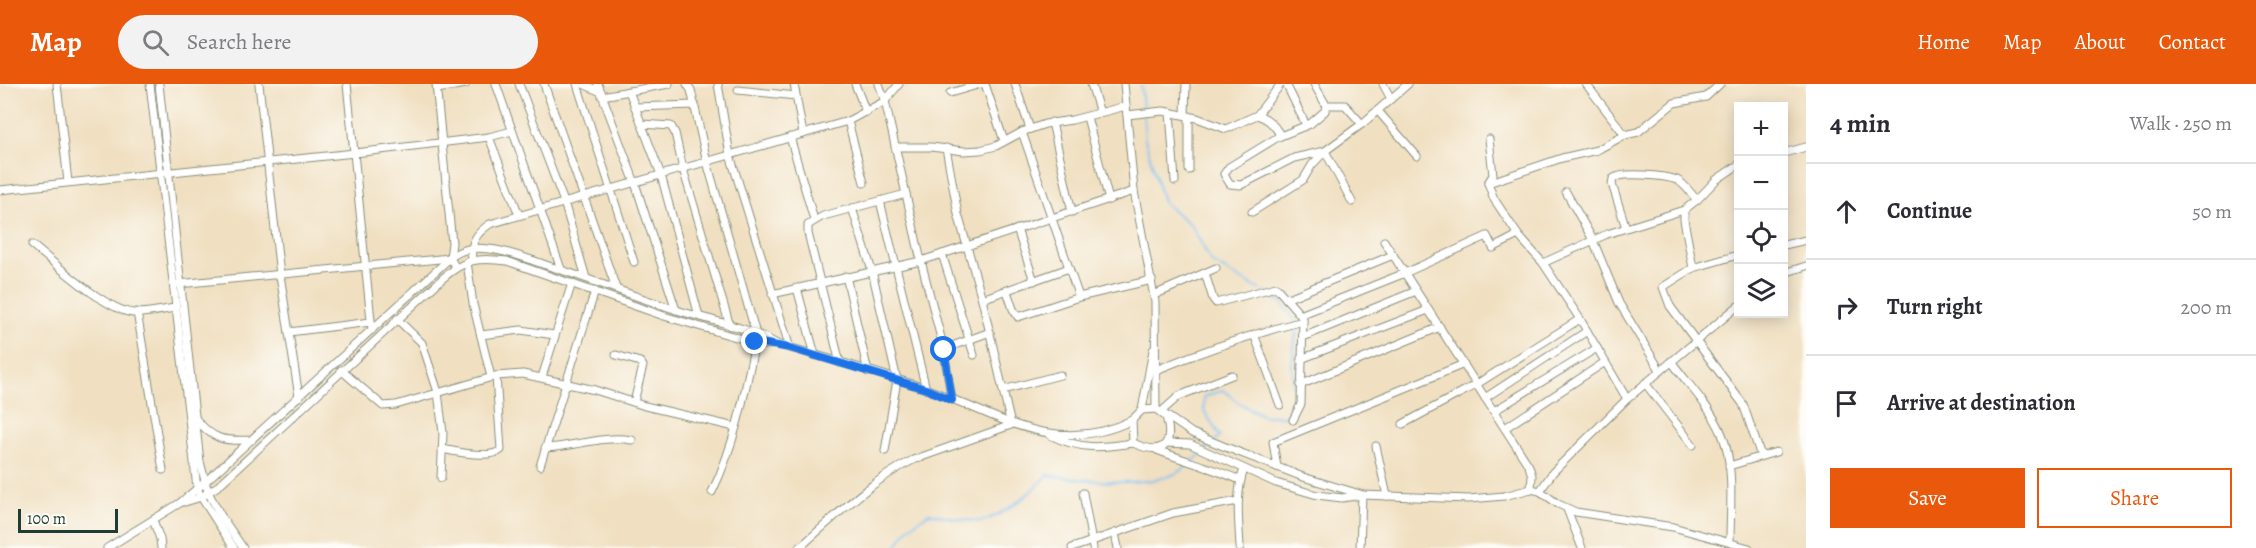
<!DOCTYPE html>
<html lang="en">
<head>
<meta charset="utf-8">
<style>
  body { margin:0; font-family:Alegreya,serif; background:#f2f2f3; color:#2b2b33 }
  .controls { position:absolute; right:18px; top:18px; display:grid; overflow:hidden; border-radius:0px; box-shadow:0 3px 15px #0003 }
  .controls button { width:54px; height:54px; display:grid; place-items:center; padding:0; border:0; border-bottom:2px solid #e1e1e2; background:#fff; color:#2b2b33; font:30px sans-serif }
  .scale { position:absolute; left:18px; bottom:15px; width:100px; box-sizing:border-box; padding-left:6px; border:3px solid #1f3d34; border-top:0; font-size:16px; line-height:21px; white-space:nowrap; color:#1f3d34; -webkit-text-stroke:4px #fdfcf7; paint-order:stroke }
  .stop { position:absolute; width:18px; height:18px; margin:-14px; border:4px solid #1a73e8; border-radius:50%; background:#fff }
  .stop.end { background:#1a73e8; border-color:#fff; box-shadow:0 2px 6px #0008 }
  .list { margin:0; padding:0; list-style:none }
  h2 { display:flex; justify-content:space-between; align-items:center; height:78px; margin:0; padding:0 24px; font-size:26px }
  h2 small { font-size:20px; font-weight:400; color:#7c7c81 }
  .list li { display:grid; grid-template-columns:39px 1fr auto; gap:18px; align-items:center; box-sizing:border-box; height:96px; padding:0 24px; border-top:2px solid #e1e1e2 }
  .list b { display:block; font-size:22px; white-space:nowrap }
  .list em { font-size:20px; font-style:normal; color:#7c7c81 }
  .actions { display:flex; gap:12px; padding:18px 24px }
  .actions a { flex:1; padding:14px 0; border:2px solid #ea580c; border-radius:0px; text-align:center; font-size:21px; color:#ea580c }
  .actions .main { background:#ea580c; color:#fff }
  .icon { flex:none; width:33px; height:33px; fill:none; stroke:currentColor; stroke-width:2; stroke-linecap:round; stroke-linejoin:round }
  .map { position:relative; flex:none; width:1806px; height:464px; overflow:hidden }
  header { display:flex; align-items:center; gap:36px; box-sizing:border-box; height:84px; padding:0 30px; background:#ea580c; color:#fff }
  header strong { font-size:28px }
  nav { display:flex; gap:33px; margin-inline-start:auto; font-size:21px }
  .search { width:420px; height:54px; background:#f2f2f3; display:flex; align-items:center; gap:15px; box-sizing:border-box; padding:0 21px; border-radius:33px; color:#7c7c81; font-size:22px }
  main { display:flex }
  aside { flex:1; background:#fff }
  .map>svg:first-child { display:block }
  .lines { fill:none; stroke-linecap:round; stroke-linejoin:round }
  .stream { stroke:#7dbff2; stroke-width:2 }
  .minor-casing { stroke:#888e7a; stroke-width:9 }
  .minor { stroke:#fff; stroke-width:7 }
  .route { stroke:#1a73e8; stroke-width:8 }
</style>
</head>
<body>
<header>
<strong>Map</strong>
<div class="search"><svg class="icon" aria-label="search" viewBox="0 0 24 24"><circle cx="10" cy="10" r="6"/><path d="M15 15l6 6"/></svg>Search here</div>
<nav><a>Home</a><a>Map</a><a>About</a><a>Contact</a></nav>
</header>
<main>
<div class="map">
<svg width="1806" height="464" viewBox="0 0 1806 464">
  <rect width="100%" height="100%" fill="#fdfcf7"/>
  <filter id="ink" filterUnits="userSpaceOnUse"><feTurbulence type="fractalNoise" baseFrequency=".0167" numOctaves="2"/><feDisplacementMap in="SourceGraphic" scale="12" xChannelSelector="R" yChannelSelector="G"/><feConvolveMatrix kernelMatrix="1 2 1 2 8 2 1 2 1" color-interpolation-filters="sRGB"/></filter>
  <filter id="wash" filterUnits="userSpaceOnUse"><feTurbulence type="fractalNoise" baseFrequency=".008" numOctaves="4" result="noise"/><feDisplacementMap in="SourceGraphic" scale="24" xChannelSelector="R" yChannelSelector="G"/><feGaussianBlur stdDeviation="1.35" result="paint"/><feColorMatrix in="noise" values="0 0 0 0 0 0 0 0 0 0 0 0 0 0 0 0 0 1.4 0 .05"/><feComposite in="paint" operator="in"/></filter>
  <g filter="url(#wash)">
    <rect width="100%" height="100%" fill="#f0dfc0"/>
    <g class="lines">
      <!-- stream -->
      <g class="stream">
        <path d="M1141 0 1145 55 1163 118 1191 141 1212 179 1260 206"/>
        <path d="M1265 208 1280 217 1296 237"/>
        <path d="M895 464 909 443 929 429C940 431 973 439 981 437 1004 432 1033 407 1048 391 1082 396 1152 406 1182 386 1195 377 1208 363 1220 352L1204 327V313L1223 306 1239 319 1264 332H1286L1295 316 1292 279 1297 242"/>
      </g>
    </g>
  </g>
  <g filter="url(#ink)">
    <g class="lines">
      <!-- minor casing -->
      <g class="minor-casing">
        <g id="minor">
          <path d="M57 0 68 98"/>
          <path d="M150 0 197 404 201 413 234 464"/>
          <path d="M159 0 200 378 208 408 221 432 243 464"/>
          <path d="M259 0 280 191 299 313"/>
          <path d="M347 0 372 246"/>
          <path d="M436 0 452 159 450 174 456 184"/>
          <path d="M496 0 561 185"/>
          <path d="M519 0 564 118 586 194"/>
          <path d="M544 0 616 204"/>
          <path d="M577 0 634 178"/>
          <path d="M583 0 601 8"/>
          <path d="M598 0 635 99 676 226"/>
          <path d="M687 0 691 6 707 78 756 250"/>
          <path d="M718 0 730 71 790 264"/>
          <path d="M794 0 803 50"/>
          <path d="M855 0 866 28"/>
          <path d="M879 0 885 17 921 177 943 262 952 316"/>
          <path d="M985 0 1004 57"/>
          <path d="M1015 0 1030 45"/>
          <path d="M1091 0 1100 29"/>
          <path d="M1124 0 1134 107 1155 218 1156 325"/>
          <path d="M1286 0 1306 41"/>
          <path d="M1383 0 1391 15"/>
          <path d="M1586 0 1625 51"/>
          <path d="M437 5 466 0"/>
          <path d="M738 6 796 12"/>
          <path d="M629 7 661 91 699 232"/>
          <path d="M950 9 981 0"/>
          <path d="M602 12 669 0"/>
          <path d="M1326 21H1345L1362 40"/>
          <path d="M635 23 695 21"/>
          <path d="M1378 27 1417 72"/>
          <path d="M1170 28 1175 97"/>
          <path d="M1127 31 1163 27 1197 34 1226 45 1257 31C1266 33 1274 41 1279 49L1278 53 1229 83 1224 90 1230 100 1241 101 1294 74 1325 67 1352 118"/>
          <path d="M1185 31 1186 0"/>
          <path d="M1257 31 1281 0"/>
          <path d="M1189 32V86"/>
          <path d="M1087 33 1109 116"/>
          <path d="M848 37 864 99"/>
          <path d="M1052 38 1072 128"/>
          <path d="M642 40 671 42 675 49 683 85 730 242"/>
          <path d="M1022 48 1079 213"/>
          <path d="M489 53 519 131"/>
          <path d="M790 53 814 136"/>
          <path d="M1278 53 1310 40 1325 27 1326 21 1314 0"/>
          <path d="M1489 55 1493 91 1488 99 1494 115 1518 151 1543 179 1580 235 1627 315"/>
          <path d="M895 63H931L964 67 980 66 996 62 1022 48 1045 40 1072 36 1126 22"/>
          <path d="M1784 69 1806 63"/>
          <path d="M1488 99 1562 74 1597 66 1625 51 1638 48 1674 19 1706 13 1720 0"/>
          <path d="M0 106 355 69 489 53 512 47"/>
          <path d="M1566 108 1593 156 1619 219 1660 286"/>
          <path d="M880 117 926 305"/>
          <path d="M852 124 872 187 897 296 885 367"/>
          <path d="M1684 126V136L1693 184"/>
          <path d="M1252 128 1303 96 1312 81 1325 67 1362 40 1408 0"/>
          <path d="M1626 144 1612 100 1613 95C1620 87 1666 92 1677 96 1685 100 1691 110 1697 116"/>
          <path d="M1017 145 1034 197"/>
          <path d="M1384 157 1529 382 1532 392 1531 405"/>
          <path d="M32 161C55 179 105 226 133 229 147 230 161 226 175 224"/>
          <path d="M1784 161 1806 156"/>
          <path d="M942 170 974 271"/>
          <path d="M1738 171 1693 184 1663 203 1670 222 1743 320 1761 372"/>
          <path d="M472 176C470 159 476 149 490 140L848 37 885 17 899 0"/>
          <path d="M467 178 473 220 491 293"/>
          <path d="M1543 179 1607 150 1684 126 1697 116 1716 96 1738 81"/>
          <path d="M1205 189 1213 215 1216 219 1276 203 1303 234 1301 320 1293 336"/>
          <path d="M1784 189 1806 182"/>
          <path d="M846 192 868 288"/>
          <path d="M178 200 450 174"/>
          <path d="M797 204 815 271"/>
          <path d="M1007 207 1013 225 1018 233 1079 213 1152 196"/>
          <path d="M772 210 921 177 1134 107"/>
          <path d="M1154 211 1216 184"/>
          <path d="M982 215 1069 184"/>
          <path d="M1286 215 1393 171"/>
          <path d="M137 228 163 386"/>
          <path d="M1300 231 1405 189 1487 152 1493 164 1518 151"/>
          <path d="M397 235 422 259 438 308 443 349 441 394"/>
          <path d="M289 248 371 238"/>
          <path d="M1254 250 1280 321"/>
          <path d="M481 251 521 246 554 251"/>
          <path d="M1303 253 1416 207"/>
          <path d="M944 265 990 248"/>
          <path d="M616 271 640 278 643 282 634 318"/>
          <path d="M1301 275 1428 226"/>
          <path d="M1671 277C1687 299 1712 325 1722 350 1735 383 1730 424 1730 458"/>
          <path d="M840 279 808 149V141L823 132 906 110"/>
          <path d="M341 286 383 322 396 321 496 292 523 290 595 306 645 322 735 343"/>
          <path d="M1156 286C1204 266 1253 250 1303 237"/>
          <path d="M1232 291 1179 312 1161 328 1192 349 1223 362 1303 393 1360 410"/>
          <path d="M542 293 572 199"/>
          <path d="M1645 299 1693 361"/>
          <path d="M1300 301 1440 243"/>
          <path d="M1003 306 1060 291"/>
          <path d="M1485 314 1587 247"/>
          <path d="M1142 326 1156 325 1166 333C1175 364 1160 371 1133 359L1132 336 1142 326 1153 266"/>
          <path d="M1494 327 1597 264"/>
          <path d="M195 334C214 357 223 357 252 356"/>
          <path d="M1403 340 1477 300 1580 235"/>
          <path d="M1505 344 1605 278"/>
          <path d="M1050 351C1081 366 1100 364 1133 359"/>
          <path d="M1166 359 1190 360 1276 399 1317 411 1342 414 1362 411 1469 415 1504 412 1531 405 1540 407 1558 420 1576 428 1673 443 1749 464"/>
          <path d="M1376 362 1387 412"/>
          <path d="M545 364C574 363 603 351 632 356"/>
          <path d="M442 365C456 368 491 375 501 366L496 292"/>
          <path d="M1157 366C1185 377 1213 384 1240 396"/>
          <path d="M540 382 595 207"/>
          <path d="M1729 382 1776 368"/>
          <path d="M1277 383 1273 358 1464 280"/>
          <path d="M1540 407 1553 388 1627 315 1738 222"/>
          <path d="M712 408C735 361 745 309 755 258"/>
          <path d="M1083 409 1093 464"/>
          <path d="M185 418 201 413 218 402 443 194C465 175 478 173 507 177L664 232 763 261 777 260"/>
          <path d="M1567 425 1582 464"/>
          <path d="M153 436 160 455 161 464"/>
          <path d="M1115 449 1118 464"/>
          <path d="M107 464 180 419 205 398 450 174C462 164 474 163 489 165 509 167 528 175 546 181 590 195 633 212 677 226 710 237 747 242 777 260 827 274 878 288 927 305 996 330 1056 374 1132 336"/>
          <path d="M799 464C835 433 870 397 913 376L1011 341 982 215 958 130 946 64"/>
          <path d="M1072 464 1173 429 1238 417"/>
          <path d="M1240 464C1239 438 1235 411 1244 385"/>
          <path d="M1360 464 1362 411"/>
        </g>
      </g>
      <!-- minor -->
      <use href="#minor" class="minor"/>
    </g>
  </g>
  <g class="lines" filter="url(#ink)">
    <!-- route -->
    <path class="route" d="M755 258 790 264 926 305 952 316 944 266"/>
  </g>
</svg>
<div class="controls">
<button>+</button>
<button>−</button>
<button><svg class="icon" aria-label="locate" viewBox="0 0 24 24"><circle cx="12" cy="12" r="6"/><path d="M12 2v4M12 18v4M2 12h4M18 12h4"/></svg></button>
<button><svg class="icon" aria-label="layers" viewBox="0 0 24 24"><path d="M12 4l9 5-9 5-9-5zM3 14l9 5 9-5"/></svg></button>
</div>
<div class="scale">100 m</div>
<div class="stop" style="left:944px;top:266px"></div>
<div class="stop end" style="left:755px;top:258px"></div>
</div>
<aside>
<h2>4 min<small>Walk · 250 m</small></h2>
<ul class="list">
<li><svg class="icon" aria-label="ahead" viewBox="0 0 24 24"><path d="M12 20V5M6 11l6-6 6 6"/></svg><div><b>Continue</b></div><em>50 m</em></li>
<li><svg class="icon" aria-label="right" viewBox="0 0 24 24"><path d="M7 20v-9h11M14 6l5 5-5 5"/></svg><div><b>Turn right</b></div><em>200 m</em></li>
<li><svg class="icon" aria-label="arrive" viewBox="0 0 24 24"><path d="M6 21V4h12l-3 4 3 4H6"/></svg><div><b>Arrive at destination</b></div></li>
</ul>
<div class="actions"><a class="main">Save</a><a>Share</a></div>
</aside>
</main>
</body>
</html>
